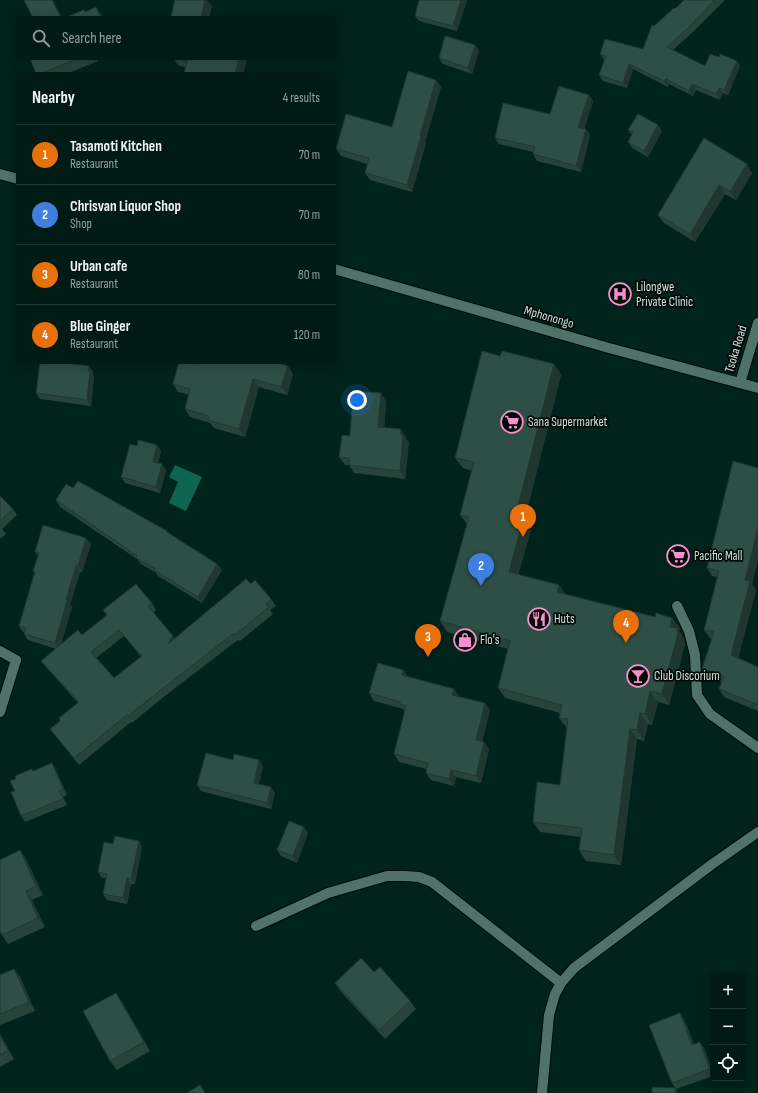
<!DOCTYPE html>
<html lang="en">
<head>
<meta charset="utf-8">
<style>
  body { margin:0; font-family:"Sofia Sans Condensed",sans-serif; background:#0a231d; color:#f1f3f6 }
  .controls { position:absolute; right:12px; bottom:12px; display:grid; overflow:hidden; border-radius:4px; box-shadow:0 2px 10px #0003 }
  .controls button { width:36px; height:36px; display:grid; place-items:center; padding:0; border:0; border-bottom:1px solid #223834; background:#001a14; color:#f1f3f6; font:20px sans-serif }
  .you { position:absolute; left:357px; top:400px; width:14px; height:14px; margin:-10px; border:3px solid #fff; border-radius:50%; background:#1a73e8; box-shadow:0 0 0 6px #1a73e833 }
  .badge { display:grid; place-items:center; width:26px; height:26px; border-radius:50%; background:#d93025; color:#fff; font-size:13px; font-weight:700 }
  .pin { position:absolute; translate:-50% -33px; filter:drop-shadow(0 1px 2px #0008) }
  .pin::after { content:''; position:absolute; top:21px; width:14px; height:12px; background:inherit; clip-path:polygon(0 0,100% 0,50% 100%) }
  .list { margin:0; padding:0; list-style:none }
  h2 { display:flex; justify-content:space-between; align-items:center; height:52px; margin:0; padding:0 16px; font-size:17px }
  h2 small { font-size:13px; font-weight:400; color:#95a1a0 }
  .list li { display:grid; grid-template-columns:26px 1fr auto; gap:12px; align-items:center; box-sizing:border-box; height:60px; padding:0 16px; border-top:1px solid #223834 }
  .list b { display:block; font-size:15px; white-space:nowrap }
  .list p { margin:0; font-size:13px; white-space:nowrap; color:#95a1a0 }
  .list em { font-size:13px; font-style:normal; color:#95a1a0 }
  .icon { flex:none; width:22px; height:22px; fill:none; stroke:currentColor; stroke-width:2; stroke-linecap:round; stroke-linejoin:round }
  .map { position:relative; flex:none; width:758px; height:1093px; overflow:hidden }
  .search { position:absolute; background:#001a14; box-shadow:0 2px 10px #0003; left:16px; top:16px; width:320px; height:44px; display:flex; align-items:center; gap:10px; box-sizing:border-box; padding:0 14px; border-radius:4px; color:#95a1a0; font-size:15px }
  .panel { position:absolute; background:#001a14; box-shadow:0 2px 10px #0003; left:16px; top:72px; width:320px; height:292px; border-radius:4px }
  .map>svg:first-child { display:block }
  .water { fill:#0e6552 }
  .lines { fill:none; stroke-linecap:round; stroke-linejoin:round }
  .lane-casing { stroke:#000b06; stroke-width:12 }
  .street-casing { stroke:#000b06; stroke-width:12 }
  .lane { stroke:#507369; stroke-width:10 }
  .street { stroke:#507369; stroke-width:10 }
  .wall { fill:#27443b; fill-rule:evenodd }
  .shaded-wall { fill:#203730 }
  .building { fill:#2d4f45; stroke:#203730; fill-rule:evenodd }
  .labels { text-anchor:middle; dominant-baseline:central; stroke-width:3.5; stroke-linejoin:round; paint-order:stroke }
  .poi-label { font-size:13px; fill:#cde0da; stroke:#010a06; text-anchor:start }
  .street-label { font-size:13px; fill:#cde0da; stroke:#010a06 }
</style>
</head>
<body>
<div class="map">
<svg width="758" height="1093" viewBox="0 0 758 1093">
  <rect width="100%" height="100%" fill="#00231b"/>
  <!-- water -->
  <path class="water" d="M175 465 202 477 186 511 169 503 178 482 169 477Z"/>
  <g class="lines">
    <!-- lane casing -->
    <g class="lane-casing">
      <g id="lane">
        <path d="M677 606 689 631 695 655 697 695 710 714 758 748"/>
        <path d="M0 651 16 660"/>
      </g>
    </g>
    <!-- street casing -->
    <g class="street-casing">
      <g id="street">
        <path d="M0 174 18 179"/>
        <path d="M334 269 609 348 758 388"/>
        <path d="M740 383 758 323"/>
        <path d="M0 712 16 660"/>
        <path d="M256 926 328 893 387 876H405L419 877 432 882 561 983"/>
        <path d="M542 1093 549 1015 555 994 561 983 574 968 711 865 758 832"/>
      </g>
    </g>
    <!-- lane -->
    <use href="#lane" class="lane"/>
    <!-- street -->
    <use href="#street" class="street"/>
  </g>
  <!-- wall -->
  <g class="wall">
    <path d="M467 0 457 31 419 21 415 16Z"/>
    <path d="M684 0H725L694 31 673 50 705 66 719 57 737 61 740 66 728 95 723 93 720 100 696 90 693 96 669 84 668 87 633 69 627 88 603 81 599 75 604 60 600 54 643 49 654 26 675 9Z"/>
    <path d="M475 45 479 51 472 74 443 64 439 58Z"/>
    <path d="M30 58H96L98 61 66 74H36Z"/>
    <path d="M173 58H247L243 74H184L185 67 178 65Z"/>
    <path d="M436 80 441 87 425 142 426 143 412 192 370 180 365 173 367 164 341 156 336 149 392 127Z"/>
    <path d="M589 95 593 101 584 129H586L590 135 581 172 537 161 533 154V152L499 144 495 138 550 114Z"/>
    <path d="M628 130 662 131 648 157 632 148 628 142 632 135Z"/>
    <path d="M704 138 752 173 736 200 725 194 695 242 664 223 658 215Z"/>
    <path d="M500 356 554 364 561 375 527 510 534 519 518 575 559 585 565 594 680 628 679 631 684 639 685 644 669 705 658 702 652 725 648 724 644 741 637 739 621 865 586 861 579 850 581 837 540 832 533 822 560 785 567 728 559 718 560 713 505 698 498 688 508 649 447 632 440 621 467 524 460 515 472 471 463 468 455 458Z"/>
    <path d="M76 364 89 366 93 372V374L94 377 91 406 40 399 36 393Z"/>
    <path d="M198 364 293 374 287 395 259 387 245 437 214 428 210 423 190 417 185 409 189 395 178 392 173 384Z"/>
    <path d="M386 401 384 427 406 437V439L409 442 405 479 354 473 349 465H345L339 457 350 436Z"/>
    <path d="M157 445 161 451 158 463 166 470 160 493 125 483 121 477 137 446Z"/>
    <path d="M758 468V560L752 584 756 590 738 658 758 667V711L724 697 719 689 722 682 708 677 702 669 712 639 710 638 704 630 717 577 712 576 707 568Z"/>
    <path d="M73 488 170 534 217 564 222 570 202 603 158 576 156 573 141 564 137 559 60 507 56 500Z"/>
    <path d="M0 496 13 509 17 515 2 529 6 534 0 539Z"/>
    <path d="M86 538 91 544 82 572H80L70 605 72 607 61 645 82 635 107 615 103 610 152 603 156 610 153 613 174 639 251 584 271 599 276 606 270 610 273 614 240 641 238 640 166 695 132 723 131 722 79 765 50 729 60 721 78 703 46 667 41 661 56 649 28 640 24 634 25 632H23L19 626 34 573 33 571 38 556 35 552ZM124 636 141 657 114 678 96 658Z"/>
    <path d="M403 670 408 677 454 689 459 696V697L490 710 482 741 489 749 481 783 456 777 454 786 431 780 426 773 427 769 399 762 394 754 405 711 403 709 374 701 369 693Z"/>
    <path d="M233 760 263 766 259 784 275 793 271 809 201 791 197 785Z"/>
    <path d="M32 769 33 771 56 770 67 795 63 797 67 805 25 822 21 816 15 791 16 779Z"/>
    <path d="M308 833 297 863 281 856 277 850Z"/>
    <path d="M113 844 142 847 135 884H131L127 904 107 900 103 894 106 878H102L98 872Z"/>
    <path d="M20 850 26 859 43 895 32 900 45 927 8 944 2 935Z"/>
    <path d="M14 969 20 977 35 1011 0 1025V975Z"/>
    <path d="M335 983 410 1001 416 1009 385 1039 341 992Z"/>
    <path d="M122 1002 150 1051 117 1070 110 1061Z"/>
    <path d="M684 1019 694 1044 704 1048 713 1073V1076L676 1089 678 1093H652L675 1088 672 1083Z"/>
    <path d="M0 1034 14 1059 0 1067Z"/>
  </g>
  <!-- shaded-wall -->
  <g class="shaded-wall">
    <path d="M52 0H53L62 18H61Z"/>
    <path d="M205 0H207L212 6 209 18H201Z"/>
    <path d="M461 0H467L457 31 453 26Z"/>
    <path d="M96 7 102 15 103 18H101Z"/>
    <path d="M475 45 479 51 472 74 468 68Z"/>
    <path d="M239 58H247L243 74H235Z"/>
    <path d="M737 61 740 66 728 95 724 90Z"/>
    <path d="M629 64 633 69 627 88 623 83Z"/>
    <path d="M666 79 669 84 668 87 664 81Z"/>
    <path d="M436 80 441 87 425 142 426 143 412 192 407 185Z"/>
    <path d="M692 84 696 90 693 96 689 91Z"/>
    <path d="M719 88 723 93 720 100 716 94Z"/>
    <path d="M589 95 593 101 583 134 578 127Z"/>
    <path d="M658 125 662 131 648 157 644 151Z"/>
    <path d="M586 129 590 135 581 172 576 166Z"/>
    <path d="M747 164 752 173 736 200 730 192Z"/>
    <path d="M719 185 725 194 695 242 690 234Z"/>
    <path d="M72 362H76V370L72 364Z"/>
    <path d="M554 364 561 375 527 510 534 519 516 583 509 572 518 506Z"/>
    <path d="M89 366 93 372V374L94 377 91 406 87 400 88 371Z"/>
    <path d="M288 366 293 374 287 395 281 387Z"/>
    <path d="M253 379 259 387 245 437 239 429Z"/>
    <path d="M381 393 386 401 384 435 378 427Z"/>
    <path d="M401 429 406 437V439L409 442 405 479 400 471Z"/>
    <path d="M157 445 161 451 157 468 153 462Z"/>
    <path d="M162 464 166 470 160 493 156 487Z"/>
    <path d="M758 528V560L752 584 756 590 737 664 731 655 745 580Z"/>
    <path d="M86 538 91 544 82 572 78 566Z"/>
    <path d="M217 564 222 570 202 603 198 597Z"/>
    <path d="M76 565 80 572 70 605 72 607 59 650 55 643 66 600Z"/>
    <path d="M559 585 566 596 557 592Z"/>
    <path d="M672 618 680 628 679 631 684 639 685 644 669 705 662 694 670 627Z"/>
    <path d="M173 636 177 643 168 644Z"/>
    <path d="M403 670 408 678 402 675Z"/>
    <path d="M454 689 459 696 457 702 452 695Z"/>
    <path d="M650 691 658 702 652 725 645 714Z"/>
    <path d="M485 703 490 710 481 747 476 740Z"/>
    <path d="M640 713 648 724 644 741 637 730Z"/>
    <path d="M630 729 637 739 621 865 614 855Z"/>
    <path d="M484 742 489 749 481 783 476 776Z"/>
    <path d="M259 760 263 766 258 788 254 783Z"/>
    <path d="M52 763 56 770 67 795 63 789Z"/>
    <path d="M451 770 456 777 454 786 449 779Z"/>
    <path d="M271 787 275 793 271 809 267 803Z"/>
    <path d="M59 791 63 797 67 805 63 799Z"/>
    <path d="M304 827 308 833 297 863 293 856Z"/>
    <path d="M139 841 142 847 135 884 131 879Z"/>
    <path d="M20 850 26 859 43 895 36 886Z"/>
    <path d="M127 878 131 884 127 904 123 898Z"/>
    <path d="M26 891 32 900 45 927 38 918Z"/>
    <path d="M14 969 20 977 35 1011 29 1002Z"/>
    <path d="M116 993 122 1002 150 1051 144 1042Z"/>
    <path d="M680 1013 684 1019 696 1051 692 1045Z"/>
    <path d="M0 1034 14 1059 8 1050 0 1036Z"/>
    <path d="M700 1042 704 1048 713 1074 710 1069Z"/>
    <path d="M675 1088 678 1092V1093H675Z"/>
  </g>
  <!-- building -->
  <g class="building">
    <path d="M24 0H52L61 18H33Z"/>
    <path d="M175 0H205L201 18H174L171 17Z"/>
    <path d="M419 0H461L453 26 415 16Z"/>
    <path d="M684 0H715L690 26 667 47 705 66 710 54 719 57 720 54 737 61 724 90 719 88 716 94 692 84 689 91 666 79 664 81 629 64 623 83 599 75 606 56 600 54 605 39 643 49 652 25 654 26 674 8 675 9Z"/>
    <path d="M96 7 101 18H63L84 10 85 12Z"/>
    <path d="M445 36 475 45 468 68 439 58Z"/>
    <path d="M30 58H79L40 74H36Z"/>
    <path d="M175 58H239L235 74H184L187 61Z"/>
    <path d="M408 71 436 80 420 135 421 136 407 185 365 173 369 158 336 149 346 114 392 127Z"/>
    <path d="M559 86 589 95 578 127 586 129 576 166 533 154 535 147 495 138 503 103 550 114Z"/>
    <path d="M638 114 658 125 644 151 628 142 633 132 628 130Z"/>
    <path d="M704 138 747 164 730 192 719 185 690 234 658 215Z"/>
    <path d="M482 351 500 356 502 351 554 364 518 506 526 509 509 572 559 585 557 592 655 617 656 613 672 618 670 627 677 628 678 633 662 694 650 691 645 714 640 713 637 730 630 729 614 855 579 850 582 828 533 822 537 782 560 785 568 719 559 718 562 705 498 688 510 641 440 621 469 517 460 515 474 462 455 458Z"/>
    <path d="M40 362H72V364L89 366 88 371 90 372 87 400 36 393Z"/>
    <path d="M179 362H189L198 364 199 362H276L288 366 281 387 253 379 239 429 208 420 209 416 185 409 190 389 173 384Z"/>
    <path d="M353 391 381 393 378 427 401 429 400 434H403L400 471 349 465V458L339 457 342 435 350 436Z"/>
    <path d="M138 440 157 445 153 462 162 464 156 487 121 477 130 444 137 446Z"/>
    <path d="M733 461 758 468V528L745 580 750 581 731 655 758 667V705L719 689 724 676 702 669 714 632 704 630 719 571 707 568Z"/>
    <path d="M78 481 167 531V532L217 564 198 597 154 570 155 568 136 558 137 556 56 500 66 484 73 488Z"/>
    <path d="M0 496 13 509 0 521Z"/>
    <path d="M43 525 86 538 78 566 76 565 66 600 67 601 55 643 24 634 26 628 19 626 35 572 33 571 39 553 35 552Z"/>
    <path d="M246 579 251 584 255 580 271 599 266 604 269 607 235 635 234 633 162 689 128 716 127 715 74 758 50 729 60 721 59 718 79 702 41 661 78 630 82 635 107 615 103 610 136 584 152 603 148 606 173 636 168 644ZM119 630 142 656 114 678 91 652Z"/>
    <path d="M378 663 403 670 402 675 454 689 452 695 485 703 476 740 484 742 476 776 451 770 449 779 426 773 428 763 394 754 406 706 400 704V702L369 693Z"/>
    <path d="M206 753 233 760 234 754 259 760 254 783 271 787 267 803 197 785Z"/>
    <path d="M52 763 63 789 59 791 63 799 21 816 11 792 15 791 10 781 16 779 15 776 32 769 33 771Z"/>
    <path d="M289 821 304 827 293 856 277 850Z"/>
    <path d="M115 836 139 841 131 879 127 878 123 898 103 894 107 874 98 872 104 842 113 844Z"/>
    <path d="M20 850 36 886 26 891 38 918 2 935 0 931V860Z"/>
    <path d="M361 958 374 972 380 967 410 1001 379 1030 335 983Z"/>
    <path d="M14 969 29 1002 0 1014V975Z"/>
    <path d="M116 993 144 1042 110 1061 83 1011Z"/>
    <path d="M680 1013 692 1045 700 1042 710 1069 672 1083 649 1025Z"/>
    <path d="M0 1036 8 1050 0 1055Z"/>
    <path d="M200 1085 205 1093H187Z"/>
    <path d="M652 1087 675 1088V1093H652Z"/>
  </g>
  <!-- icons -->
  <defs>
    <g id="hospital-ring" transform="scale(1.15)"><circle r="9.5" fill="#010a06" stroke="#f790cd" stroke-width="1.5"/><path d="M-5-5h3v3.5h4V-5h3V5h-3V1.5h-4V5h-3Z" fill="#f790cd"/></g>
    <g id="supermarket-ring" transform="scale(1.15)"><circle r="9.5" fill="#010a06" stroke="#f790cd" stroke-width="1.5"/><path d="M-6-5.5h2.5l.6 2H6L4.5 2H-2.5L-4.4-4H-6ZM-1.5 3.2a1.3 1.3 0 1 0 .1 0ZM3 3.2a1.3 1.3 0 1 0 .1 0Z" fill="#f790cd"/></g>
    <g id="restaurant-ring" transform="scale(1.15)"><circle r="9.5" fill="#010a06" stroke="#f790cd" stroke-width="1.5"/><path d="M-5-6h1v4h1v-4h1v4h1v-4h1v5L-1.5 .5V6h-2V.5L-5-1ZM5-6V6H3V1.5H1.5Q1.5-4 5-6Z" fill="#f790cd"/></g>
    <g id="shop-ring" transform="scale(1.15)"><circle r="9.5" fill="#010a06" stroke="#f790cd" stroke-width="1.5"/><path d="M-5-2.5h2.3a2.7 3.5 0 0 1 5.4 0H5L5.5 6h-11ZM-1.5-2.5h3a1.5 2.3 0 0 0-3 0Z" fill="#f790cd"/></g>
    <g id="bar-ring" transform="scale(1.15)"><circle r="9.5" fill="#010a06" stroke="#f790cd" stroke-width="1.5"/><path d="M-6-5H6L.8 .8V4.5H3.5V6h-7V4.5H-.8V.8Z" fill="#f790cd"/></g>
  </defs>
  <g fill-rule="evenodd">
    <use href="#hospital-ring" x="620" y="294"/>
    <use href="#supermarket-ring" x="512" y="422"/>
    <use href="#supermarket-ring" x="678" y="556"/>
    <use href="#restaurant-ring" x="539" y="619"/>
    <use href="#shop-ring" x="465" y="640"/>
    <use href="#bar-ring" x="638" y="676"/>
  </g>
  <g class="labels">
    <!-- poi labels -->
    <g class="poi-label">
      <text x="636" y="287">Lilongwe<tspan x="636" dy="15">Private Clinic</tspan></text>
      <text x="528" y="422">Sana Supermarket</text>
      <text x="694" y="556">Pacific Mall</text>
      <text x="554" y="619">Huts</text>
      <text x="480" y="640">Flo's</text>
      <text x="654" y="676">Club Discorium</text>
    </g>
    <!-- street labels -->
    <g class="street-label">
      <text transform="translate(549 317) rotate(16)">Mphonongo</text>
      <text transform="translate(736 349) rotate(-73)">Tsoka Road</text>
    </g>
  </g>
</svg>
<div class="controls">
<button>+</button>
<button>−</button>
<button><svg class="icon" aria-label="locate" viewBox="0 0 24 24"><circle cx="12" cy="12" r="6"/><path d="M12 2v4M12 18v4M2 12h4M18 12h4"/></svg></button>
</div>
<div class="you"></div>
<div class="pin badge" style="left:523px;top:537px;background:#e8710a">1</div>
<div class="pin badge" style="left:481px;top:586px;background:#3f7fe0">2</div>
<div class="pin badge" style="left:428px;top:657px;background:#e8710a">3</div>
<div class="pin badge" style="left:626px;top:643px;background:#e8710a">4</div>
<div class="search"><svg class="icon" aria-label="search" viewBox="0 0 24 24"><circle cx="10" cy="10" r="6"/><path d="M15 15l6 6"/></svg>Search here</div>
<section class="panel">
<h2>Nearby<small>4 results</small></h2>
<ul class="list">
<li><span class="badge" style="background:#e8710a">1</span><div><b>Tasamoti Kitchen</b><p>Restaurant</p></div><em>70 m</em></li>
<li><span class="badge" style="background:#3f7fe0">2</span><div><b>Chrisvan Liquor Shop</b><p>Shop</p></div><em>70 m</em></li>
<li><span class="badge" style="background:#e8710a">3</span><div><b>Urban cafe</b><p>Restaurant</p></div><em>80 m</em></li>
<li><span class="badge" style="background:#e8710a">4</span><div><b>Blue Ginger</b><p>Restaurant</p></div><em>120 m</em></li>
</ul>
</section>
</div>
</body>
</html>
